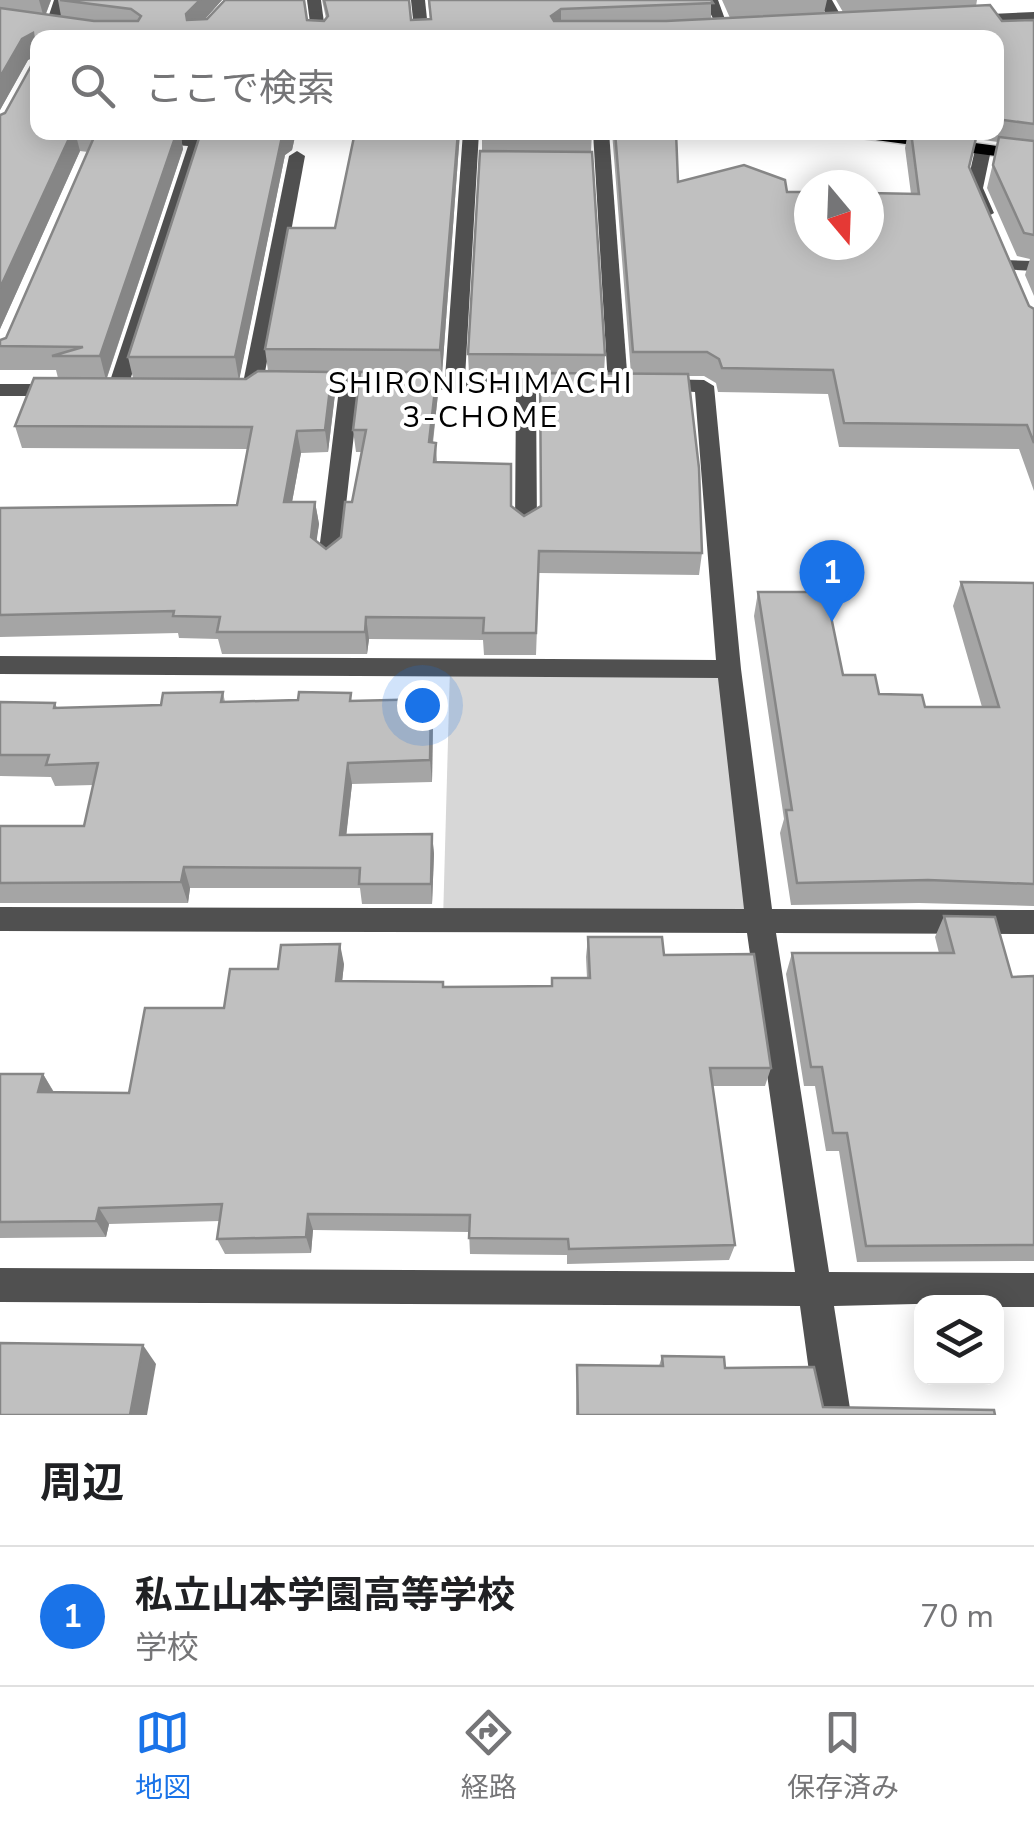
<!DOCTYPE html>
<html lang="ja">
<head>
<meta charset="utf-8">
<style>
  body { margin:0; font-family:"Nunito Sans","Noto Sans JP",sans-serif; background:#f6f6f6; color:#202124 }
  .controls { position:absolute; right:30px; bottom:30px; display:grid; overflow:hidden; border-radius:20px; box-shadow:0 5px 25px #0003 }
  .controls button { width:90px; height:90px; display:grid; place-items:center; padding:0; border:0; border-bottom:2px solid #e0e0e0; background:#fff; color:#202124; font:50px sans-serif }
  .compass { position:absolute; left:794px; top:170px; width:90px; height:90px; border-radius:50%; background:#fff; box-shadow:0 5px 25px #0003; rotate:161deg }
  .you { position:absolute; left:422px; top:705px; width:35px; height:35px; margin:-25px; border:8px solid #fff; border-radius:50%; background:#1a73e8; box-shadow:0 0 0 15px #1a73e833 }
  .badge { display:grid; place-items:center; width:65px; height:65px; border-radius:50%; background:#1a73e8; color:#fff; font-size:32px; font-weight:700 }
  .pin { position:absolute; translate:-50% -82px; filter:drop-shadow(0 2px 5px #0008) }
  .pin::after { content:''; position:absolute; top:52px; width:35px; height:30px; background:inherit; clip-path:polygon(0 0,100% 0,50% 100%) }
  .list { margin:0; padding:0; list-style:none }
  h2 { display:flex; justify-content:space-between; align-items:center; height:130px; margin:0; padding:0 40px; font-size:42px }
  h2 small { font-size:32px; font-weight:400; color:#757577 }
  .list li { display:grid; grid-template-columns:65px 1fr auto; gap:30px; align-items:center; box-sizing:border-box; height:140px; padding:0 40px; border-top:2px solid #e0e0e0 }
  .list b { display:block; font-size:38px; white-space:nowrap }
  .list p { margin:0; font-size:32px; white-space:nowrap; color:#757577 }
  .list em { font-size:32px; font-style:normal; color:#757577 }
  .icon { flex:none; width:55px; height:55px; fill:none; stroke:currentColor; stroke-width:2; stroke-linecap:round; stroke-linejoin:round }
  .map { position:relative; flex:none; width:1034px; height:1415px; overflow:hidden }
  .search { position:absolute; background:#fff; box-shadow:0 5px 25px #0003; left:30px; right:30px; top:30px; height:110px; display:flex; align-items:center; gap:25px; box-sizing:border-box; padding:0 35px; border-radius:20px; color:#757577; font-size:38px }
  .sheet { height:270px; background:#fff }
  nav { display:flex; justify-content:space-around; align-items:center; box-sizing:border-box; height:140px; border-top:2px solid #e0e0e0; background:#fff; font-size:28px; color:#757577 }
  nav a { display:grid; justify-items:center; gap:5px }
  nav .on { color:#1a73e8 }
  .map>svg:first-child { display:block }
  .green { fill:#d7d7d7 }
  .lines { fill:none; stroke-linecap:round; stroke-linejoin:round }
  .major-casing { stroke:#dbdbdb; stroke-width:3 }
  .minor { fill:#505050; fill-rule:evenodd }
  .major { fill:#000; fill-rule:evenodd }
  .wall { fill:#a5a5a5; fill-rule:evenodd }
  .shaded-wall { fill:#868686 }
  .building { fill:#c0c0c0; stroke:#868686; stroke-width:2.5 }
  .labels { text-anchor:middle; dominant-baseline:central; stroke-width:8; stroke-linejoin:round; paint-order:stroke }
  .neighbourhood-label { font-size:30px; letter-spacing:2.5px; fill:#000; stroke:#fff }
</style>
</head>
<body>
<div class="map">
<svg width="1034" height="1415" viewBox="0 0 1034 1415">
  <rect width="100%" height="100%" fill="#fff"/>
  <!-- green -->
  <path class="green" d="M450 668 729 669 760 923 443 921Z"/>
  <g class="lines">
    <!-- major casing -->
    <g class="major-casing">
      <path id="major" d="M845 132H893L1034 151V161L853 137Z"/>
    </g>
    <!-- minor -->
    <g class="minor">
      <path d="M54 0H68L54 30H44Z"/>
      <path d="M307 0H321L326 38H312Z"/>
      <path d="M411 0H425L429 38H415Z"/>
      <path d="M704 0H718L730 33H720Z"/>
      <path d="M818 0H832L846 25 844 28H834Z"/>
      <path d="M1034 12V20L969 23 962 19 969 15Z"/>
      <path d="M150 132 197 137 205 142 127 390 117 396 107 390 188 146 150 143Z"/>
      <path d="M463 132H479L465 378H574L584 384 574 390H536L537 528 526 535 515 528 516 390 359 389 340 559 337 564H321L318 559 339 389H299L289 383 299 377 445 378Z"/>
      <path d="M593 132H609L628 385 618 391 608 385Z"/>
      <path d="M983 145 991 150 983 188 994 213 985 218C959 206 970 172 975 150Z"/>
      <path d="M297 151 305 156 263 383 253 389 243 383 289 156Z"/>
      <path d="M1005 260 1034 261V271L999 269V261Z"/>
      <path d="M659 379 704 380 714 386 741 669 772 909 1034 910V934L776 933 829 1272 1034 1273V1307H996V1302L834 1306 851 1415H815L800 1306 0 1302V1268L795 1272 747 933 0 931V907L744 909 718 678 0 674V656L716 660 695 392 652 389 649 385Z"/>
      <path d="M0 384H60L70 390 60 396H0Z"/>
    </g>
    <!-- major -->
    <use href="#major" class="major"/>
  </g>
  <!-- wall -->
  <g class="wall">
    <path d="M0 0H51L46 14 61 16 58 0H222L205 19 324 21 326 18 322 0H409L411 20 430 19 428 0H711V18H730L722 0H827L824 13 843 12 836 0H977L976 6 1002 21 1034 20V296L1025 275 1030 259 1017 256 987 188 998 142 976 139 969 167 1029 306 1034 309V491L1019 449 839 447 828 394 718 392 716 383 704 376H688L702 553 699 575 539 573 536 655H484L483 640 369 639 367 654H222L218 639 179 638 178 633 0 637V508L237 505 247 449 22 448 15 426 58 378 56 370H0V340L6 338 88 152 80 151 0 329V115L5 113 36 56 28 60 0 110ZM38 38H996V132H908L905 148 911 194 787 192 678 182 676 132H612L631 374 604 373 605 355 591 152 592 132H482V151L468 354 469 374 540 375 541 506 524 516 511 506 437 462 436 443H433L438 394 437 374H442L460 132H355L335 228 265 349 268 371 246 379H239L285 155 292 150 296 132H190L197 133 200 135 128 357 133 378H107L183 149 180 132H38ZM332 374H360L353 430 356 452H362L352 502 341 537 326 549 316 541 319 524 315 502H292L301 453 328 452 335 394Z"/>
    <path d="M961 582 1034 583V906L919 903 791 905 780 833 784 819 754 616 758 592 843 675 879 694 925 707H982L953 606Z"/>
    <path d="M223 692 225 702 352 701 433 721 432 782 352 784 346 835 432 834 434 854 432 904H362L360 888H190L188 903H0V826H84L93 785 55 786 51 777 0 776V702L55 703 57 708 161 705Z"/>
    <path d="M944 916 1012 977 1034 976V1261L857 1262 839 1151H826L815 1086H804L786 974 792 953H939L935 937Z"/>
    <path d="M588 937 664 955 771 1068 765 1086H712L735 1245 729 1260 567 1264V1255L470 1254 469 1232 313 1230 311 1253 225 1254 217 1239 220 1221 109 1224 106 1237 0 1238V1074H43L54 1092 129 1093 224 1008 278 969 344 964 342 981 443 987 552 986 587 978 586 957Z"/>
    <path d="M662 1356 725 1368 823 1407 995 1415H576L577 1365 659 1366Z"/>
  </g>
  <!-- shaded-wall -->
  <g class="shaded-wall">
    <path d="M39 0H51L44 18Z"/>
    <path d="M200 0H222L190 36 186 14Z"/>
    <path d="M561 9V30L551 16Z"/>
    <path d="M33 33 38 55 28 60 0 110V77L22 39Z"/>
    <path d="M72 132H75L80 151 0 329V288Z"/>
    <path d="M177 132H180L183 149 106 380 100 356Z"/>
    <path d="M296 132 292 150 285 155 239 381 235 357 282 133Z"/>
    <path d="M458 132H460L442 374 440 350Z"/>
    <path d="M332 372 335 394 328 452 325 430Z"/>
    <path d="M437 372 438 394 430 464 429 442Z"/>
    <path d="M297 431 301 453 288 524 284 502Z"/>
    <path d="M315 502 319 524 314 559 311 537Z"/>
    <path d="M366 617 369 639 367 654 365 632Z"/>
    <path d="M431 699 433 721 432 782 430 760Z"/>
    <path d="M348 763 352 784 344 856 340 835Z"/>
    <path d="M432 834 434 854 432 904 431 884Z"/>
    <path d="M184 867 190 888 188 903 181 882Z"/>
    <path d="M340 944 344 964 340 1001 336 981Z"/>
    <path d="M43 1074 54 1093 38 1092Z"/>
    <path d="M99 1208 109 1224 106 1237 96 1221Z"/>
    <path d="M308 1214 313 1230 311 1253 306 1237Z"/>
    <path d="M143 1345 156 1364 147 1415H130Z"/>
  </g>
  <!-- building -->
  <g class="building">
    <path d="M60 0H200L186 14 187 20 207 19 225 0H304L307 20 324 21 328 16 324 0H409L411 20 431 19 429 0H711L713 3 561 9 551 16 554 21H666L990 5 1002 21 1034 20V124L996 119V38H38V132H72L0 288V115L5 113 36 57 33 33 22 39 0 77V8L94 21H138L141 16 131 9Z"/>
    <path d="M94 132H177L100 356H52L83 347 0 346V340L6 338 95 135Z"/>
    <path d="M201 132H283L235 357H128Z"/>
    <path d="M355 132H458L440 350 265 349 288 228H335Z"/>
    <path d="M615 132H676L678 182 744 165 785 180 787 192H809V245H869V193L919 194 911 132 977 134 969 167 1029 306 1034 309V443L1027 425 844 423 833 370 722 368 719 359 707 352H633Z"/>
    <path d="M999 137 1034 141V235L1024 233 993 165Z"/>
    <path d="M480 151 592 152 605 355 468 354Z"/>
    <path d="M258 371 332 372 325 430 297 431 284 502H315L311 537 326 549 341 537 345 502H352L366 430H353L360 372H437L429 442 436 443 434 462 511 464V506L524 516 541 506 540 373 688 374 699 468 702 553 539 551 536 633H483L484 618 366 617 365 632H217L220 617 173 616 174 611 0 615V508L237 505 252 427 15 426 34 378 246 379Z"/>
    <path d="M961 582 1034 583V884L928 880 797 883 786 810H792L758 592H826L843 675H875L879 694 922 695 925 707H999Z"/>
    <path d="M223 692 221 702 298 700 299 692 351 693 350 701 431 699 430 760 348 763 340 835 432 834 431 884H359L360 868 184 867 181 882 0 883V826H84L98 763 46 765 49 755H0V702L55 703 54 708 161 705 163 693Z"/>
    <path d="M944 916 995 917 1012 977 1034 976V1245L866 1246 847 1133H833L822 1067H811L792 953H954Z"/>
    <path d="M588 937H662L664 955 754 954 771 1068H710L735 1245 569 1249 568 1239 469 1238 470 1215 308 1214 306 1237 217 1239 222 1204 99 1208 96 1221 0 1222V1074H43L38 1092 129 1093 145 1008H224L230 969H278L281 945 340 944 336 981 443 982V987L552 986V978H590Z"/>
    <path d="M0 1343 143 1345 130 1415H0Z"/>
    <path d="M662 1356 724 1357 725 1368 814 1367 823 1407 994 1410 995 1415H578L577 1365 663 1366Z"/>
  </g>
  <g class="labels">
    <!-- neighbourhood labels -->
    <g class="neighbourhood-label">
      <text x="481" y="383">SHIRONISHIMACHI<tspan x="481" dy="34">3-CHOME</tspan></text>
    </g>
  </g>
</svg>
<div class="controls">
<button><svg class="icon" aria-label="layers" viewBox="0 0 24 24"><path d="M12 4l9 5-9 5-9-5zM3 14l9 5 9-5"/></svg></button>
</div>
<svg class="compass" viewBox="-18 -18 36 36"><path d="M0-13l5 13h-10z" fill="#e53935"/><path d="M0 13l5-13h-10z" fill="#757577"/></svg>
<div class="you"></div>
<div class="pin badge" style="left:832px;top:622px">1</div>
<div class="search"><svg class="icon" aria-label="search" viewBox="0 0 24 24"><circle cx="10" cy="10" r="6"/><path d="M15 15l6 6"/></svg>ここで検索</div>
</div>
<section class="sheet">
<h2>周辺<small></small></h2>
<ul class="list">
<li><span class="badge">1</span><div><b>私立山本学園高等学校</b><p>学校</p></div><em>70 m</em></li>
</ul>
</section>
<nav>
<a class="on"><svg class="icon" aria-label="map" viewBox="0 0 24 24"><path d="M3 6l6-2 6 2 6-2v14l-6 2-6-2-6 2zM9 4v14M15 6v14"/></svg>地図</a>
<a><svg class="icon" aria-label="directions" viewBox="0 0 24 24"><path d="M12 3l9 9-9 9-9-9zM9 14v-3h6M13 9l2 2-2 2"/></svg>経路</a>
<a><svg class="icon" aria-label="saved" viewBox="0 0 24 24"><path d="M7 4h10v16l-5-4-5 4z"/></svg>保存済み</a>
</nav>
</body>
</html>
